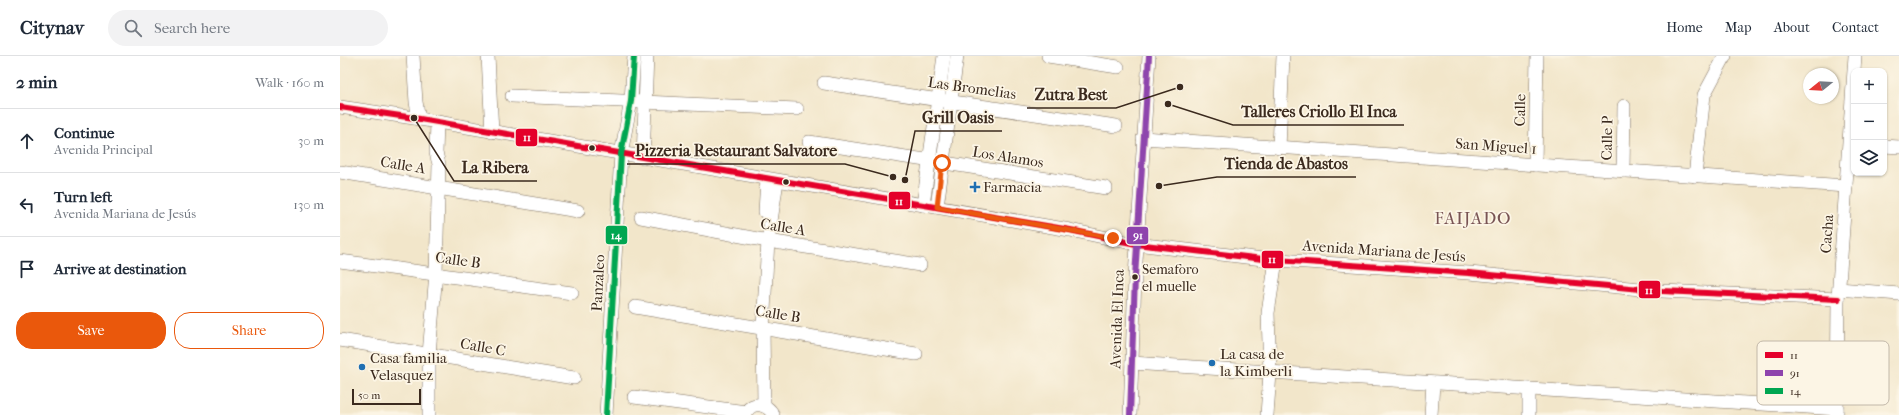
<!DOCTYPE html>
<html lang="en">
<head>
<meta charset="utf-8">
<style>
  body { margin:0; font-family:"IM FELL French Canon",serif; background:#f2f2f3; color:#1f2937 }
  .controls { position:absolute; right:12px; top:12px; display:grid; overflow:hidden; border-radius:8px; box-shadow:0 1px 3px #0004 }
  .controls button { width:36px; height:36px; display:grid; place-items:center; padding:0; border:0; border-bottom:1px solid #e0e1e3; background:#fff; color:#1f2937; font:20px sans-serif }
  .compass { position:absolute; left:1463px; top:12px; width:36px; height:36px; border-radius:50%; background:#fff; box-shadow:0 1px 3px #0004; rotate:252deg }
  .scale { position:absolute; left:12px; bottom:10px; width:69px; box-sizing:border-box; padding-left:4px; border:2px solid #3b2a1e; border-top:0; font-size:11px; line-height:14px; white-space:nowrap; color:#3b2a1e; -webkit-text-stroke:3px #fcf5e5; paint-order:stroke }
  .stop { position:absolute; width:12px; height:12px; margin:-9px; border:3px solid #ea580c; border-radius:50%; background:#fff }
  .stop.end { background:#ea580c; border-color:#fff; box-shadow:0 1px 4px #0008 }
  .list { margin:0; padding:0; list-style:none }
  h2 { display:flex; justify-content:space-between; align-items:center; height:52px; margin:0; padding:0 16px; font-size:17px }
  h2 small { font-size:13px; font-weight:400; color:#747a83 }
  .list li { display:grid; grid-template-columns:26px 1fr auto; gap:12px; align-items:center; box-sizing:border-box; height:64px; padding:0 16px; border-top:1px solid #e0e1e3 }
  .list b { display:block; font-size:15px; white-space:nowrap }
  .list p { margin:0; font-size:13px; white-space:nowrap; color:#747a83 }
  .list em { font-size:13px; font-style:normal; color:#747a83 }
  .actions { display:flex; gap:8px; padding:12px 16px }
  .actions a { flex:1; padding:9px 0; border:1px solid #ea580c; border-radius:16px; text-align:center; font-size:14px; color:#ea580c }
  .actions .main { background:#ea580c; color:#fff }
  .icon { flex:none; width:22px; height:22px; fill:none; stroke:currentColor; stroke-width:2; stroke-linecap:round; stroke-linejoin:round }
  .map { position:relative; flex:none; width:1559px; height:359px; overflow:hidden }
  header { display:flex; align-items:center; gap:24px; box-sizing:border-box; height:56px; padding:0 20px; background:#fff; border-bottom:1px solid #e0e1e3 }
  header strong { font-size:19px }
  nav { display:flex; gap:22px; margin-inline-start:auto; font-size:14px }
  .search { width:280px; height:36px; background:#f2f2f3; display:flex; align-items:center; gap:10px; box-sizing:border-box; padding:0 14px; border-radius:22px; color:#747a83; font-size:15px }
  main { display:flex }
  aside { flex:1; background:#fff }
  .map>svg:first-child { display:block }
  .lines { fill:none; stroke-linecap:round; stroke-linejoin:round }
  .minor-casing { stroke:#7b6c5a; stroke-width:14 }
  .minor { stroke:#fff; stroke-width:13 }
  .bus-1-casing { stroke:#fcf5e5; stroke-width:9 }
  .bus-2-casing { stroke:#fcf5e5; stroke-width:9 }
  .bus-3-casing { stroke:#fcf5e5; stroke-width:9 }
  .bus-1 { stroke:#e4002b; stroke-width:6 }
  .bus-2 { stroke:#8e44ad; stroke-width:6 }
  .bus-3 { stroke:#00a651; stroke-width:6 }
  .route { stroke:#ea580c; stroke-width:5 }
  .bus-dot { fill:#3b2a1e; stroke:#fcf5e5; stroke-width:1.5 }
  .poi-dot { fill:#1f6fb2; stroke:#fcf5e5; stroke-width:1.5 }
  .labels { text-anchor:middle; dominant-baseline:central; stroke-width:3.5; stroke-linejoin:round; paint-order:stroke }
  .bus-label { font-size:14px; fill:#3b2a1e; stroke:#fcf5e5; text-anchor:start }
  .street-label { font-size:15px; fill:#3b2a1e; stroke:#fcf5e5 }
  .poi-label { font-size:15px; fill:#3b2a1e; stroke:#fcf5e5; text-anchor:start }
  .quarter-label { font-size:17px; letter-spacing:1px; fill:#795454; stroke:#fcf5e5 }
  .key { fill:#fcf5e5; stroke:#c2b8a9; stroke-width:1 }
  .key-label { font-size:11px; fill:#3b2a1e }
  .leader { fill:none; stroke:#3b2a1e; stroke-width:1.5 }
  .callout-dot { fill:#3b2a1e; stroke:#fcf5e5; stroke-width:1.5 }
  .callout-label { font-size:16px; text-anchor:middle; font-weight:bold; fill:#3b2a1e; stroke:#fcf5e5; stroke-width:3.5; stroke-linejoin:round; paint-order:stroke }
  .line-badge { stroke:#fcf5e5; stroke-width:1.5 }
  .badge-label { font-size:11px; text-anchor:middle; font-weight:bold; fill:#fff }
</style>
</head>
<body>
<header>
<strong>Citynav</strong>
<div class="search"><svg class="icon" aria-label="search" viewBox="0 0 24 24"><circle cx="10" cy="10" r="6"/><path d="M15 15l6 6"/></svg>Search here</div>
<nav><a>Home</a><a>Map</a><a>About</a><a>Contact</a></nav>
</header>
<main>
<aside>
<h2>2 min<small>Walk · 160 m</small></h2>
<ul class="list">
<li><svg class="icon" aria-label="ahead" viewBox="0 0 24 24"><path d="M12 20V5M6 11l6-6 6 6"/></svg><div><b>Continue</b><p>Avenida Principal</p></div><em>30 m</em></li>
<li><svg class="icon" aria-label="left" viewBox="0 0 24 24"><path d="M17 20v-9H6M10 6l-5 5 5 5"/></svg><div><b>Turn left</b><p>Avenida Mariana de Jesús</p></div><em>130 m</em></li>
<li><svg class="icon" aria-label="arrive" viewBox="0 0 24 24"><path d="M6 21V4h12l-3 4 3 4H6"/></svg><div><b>Arrive at destination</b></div></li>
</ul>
<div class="actions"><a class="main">Save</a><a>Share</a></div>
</aside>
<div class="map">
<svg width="1559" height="359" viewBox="0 0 1559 359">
  <rect width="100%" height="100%" fill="#fcf5e5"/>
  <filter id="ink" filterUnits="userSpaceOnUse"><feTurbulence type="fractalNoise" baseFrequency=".025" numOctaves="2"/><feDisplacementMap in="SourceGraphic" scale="8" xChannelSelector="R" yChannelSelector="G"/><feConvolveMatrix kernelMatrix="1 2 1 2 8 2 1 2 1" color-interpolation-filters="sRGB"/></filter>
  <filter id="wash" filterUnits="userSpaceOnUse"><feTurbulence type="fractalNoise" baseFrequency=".012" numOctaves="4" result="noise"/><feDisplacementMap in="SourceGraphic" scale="16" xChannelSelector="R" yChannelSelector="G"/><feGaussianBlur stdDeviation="0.9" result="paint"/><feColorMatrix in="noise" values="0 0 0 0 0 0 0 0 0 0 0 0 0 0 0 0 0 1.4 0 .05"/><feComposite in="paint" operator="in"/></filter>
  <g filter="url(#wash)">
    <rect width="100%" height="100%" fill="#f2e6ca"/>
  </g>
  <g filter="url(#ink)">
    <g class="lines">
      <!-- minor casing -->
      <g class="minor-casing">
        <g id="minor">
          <path d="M73 0 76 46 79 63"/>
          <path d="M148 0 152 76"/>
          <path d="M708 0 778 11"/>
          <path d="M484 27 776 70"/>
          <path d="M172 40 457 53"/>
          <path d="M0 51 74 62 730 174 796 188 923 203 1129 217 1322 235 1498 243"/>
          <path d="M803 82 1506 130"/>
          <path d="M469 86 766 132"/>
          <path d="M1544 90 1559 91"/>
          <path d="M939 92 943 0"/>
          <path d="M303 102 307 0"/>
          <path d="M1195 109 1197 0"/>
          <path d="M1283 115 1284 50"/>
          <path d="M0 116 238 155"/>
          <path d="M1355 120 1364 39 1385 0"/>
          <path d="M583 149 604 0"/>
          <path d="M597 151 617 0"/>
          <path d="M425 156 427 123"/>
          <path d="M301 161 428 185 580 209"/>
          <path d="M0 205 232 237"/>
          <path d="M1499 233 1559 238"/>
          <path d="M295 251 576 298"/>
          <path d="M0 284 234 322"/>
          <path d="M792 307 1497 353"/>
          <path d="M294 341 406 356"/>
          <path d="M424 350 423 272 428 185 437 125"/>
          <path d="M89 359V298L96 217 99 108 96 97 97 66"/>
          <path d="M266 359 281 98 291 45 294 0"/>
          <path d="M405 359C410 345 427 346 433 359"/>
          <path d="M790 359 795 221 809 0"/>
          <path d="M927 359 930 317 928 257 936 204"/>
          <path d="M1091 359 1093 327"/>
          <path d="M1189 359V334"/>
          <path d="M1497 359 1498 243 1515 0"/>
        </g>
      </g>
      <!-- minor -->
      <use href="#minor" class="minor"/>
      <!-- bus-1 casing -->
      <g class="bus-1-casing">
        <path id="bus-1" d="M0 51 74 62 730 174 796 188 923 203 1129 217 1322 235 1498 243"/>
      </g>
      <!-- bus-2 casing -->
      <g class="bus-2-casing">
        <path id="bus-2" d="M790 359 795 221 809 0"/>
      </g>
      <!-- bus-3 casing -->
      <g class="bus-3-casing">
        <path id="bus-3" d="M266 359 281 98 291 45 294 0"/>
      </g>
      <!-- bus-1 -->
      <use href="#bus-1" class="bus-1"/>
      <!-- bus-2 -->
      <use href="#bus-2" class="bus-2"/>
      <!-- bus-3 -->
      <use href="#bus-3" class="bus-3"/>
    </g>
  </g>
  <g class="lines" filter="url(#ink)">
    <!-- route -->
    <path class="route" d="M602 107 597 151 773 182"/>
  </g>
  <!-- markers -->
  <g class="bus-dot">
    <circle cx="252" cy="92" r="3.5"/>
    <circle cx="446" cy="126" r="3.5"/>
    <circle cx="795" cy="221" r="3.5"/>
  </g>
  <g class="poi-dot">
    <path d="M633 125h4v4h4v4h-4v4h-4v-4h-4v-4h4z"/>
    <circle cx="872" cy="307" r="4"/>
    <circle cx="22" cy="311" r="4"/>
  </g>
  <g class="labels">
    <!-- bus labels -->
    <g class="bus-label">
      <text x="802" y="213">Semaforo<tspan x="802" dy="17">el muelle</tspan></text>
    </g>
    <!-- street labels -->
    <g class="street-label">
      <text transform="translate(632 32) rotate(8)">Las Bromelias</text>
      <text transform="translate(1180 54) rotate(-89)">Calle</text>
      <text transform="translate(1267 82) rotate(-89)">Calle P</text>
      <text transform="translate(1156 90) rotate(4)">San Miguel 1</text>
      <text transform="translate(668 101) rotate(9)">Los Alamos</text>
      <text transform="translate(63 109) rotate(9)">Calle A</text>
      <text transform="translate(443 171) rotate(9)">Calle A</text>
      <text transform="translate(1487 178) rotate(-86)">Cacha</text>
      <text transform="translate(1044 195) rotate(4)">Avenida Mariana de Jesús</text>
      <text transform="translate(118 204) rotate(8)">Calle B</text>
      <text transform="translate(258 227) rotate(-87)">Panzaleo</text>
      <text transform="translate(438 258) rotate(9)">Calle B</text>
      <text transform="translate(777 263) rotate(-88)">Avenida El Inca</text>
      <text transform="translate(143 291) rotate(10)">Calle C</text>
    </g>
    <!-- poi labels -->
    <g class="poi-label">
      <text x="643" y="131">Farmacia</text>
      <text x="880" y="298">La casa de<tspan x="880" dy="17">la Kimberli</tspan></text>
      <text x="30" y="302">Casa familia<tspan x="30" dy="17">Velasquez</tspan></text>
    </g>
    <!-- quarter labels -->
    <g class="quarter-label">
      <text x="1133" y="162">FAIJADO</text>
    </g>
  </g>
  <!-- legend -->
  <rect x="1417" y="285" width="132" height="64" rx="6" class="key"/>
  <rect x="1425" y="296" width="18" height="6" fill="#e4002b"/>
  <rect x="1425" y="314" width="18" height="6" fill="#8e44ad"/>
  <rect x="1425" y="332" width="18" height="6" fill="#00a651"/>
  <g class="key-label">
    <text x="1450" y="303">11</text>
    <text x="1450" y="321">91</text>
    <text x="1450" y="339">14</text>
  </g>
  <!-- callouts -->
  <path class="leader" d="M840 31L776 52H687M828 48L893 69H1064M565 124L575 75H662M553 121L505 108H287M819 130L877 121H1016M74 62L114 125H197"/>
  <g class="callout-dot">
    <circle cx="840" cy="31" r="4"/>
    <circle cx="828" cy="48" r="4"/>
    <circle cx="565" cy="124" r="4"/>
    <circle cx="553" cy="121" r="4"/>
    <circle cx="819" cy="130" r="4"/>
    <circle cx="74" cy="62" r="4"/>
  </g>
  <g class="callout-label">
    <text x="731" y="44">Zutra Best</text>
    <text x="979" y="61">Talleres Criollo El Inca</text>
    <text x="618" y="67">Grill Oasis</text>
    <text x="396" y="100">Pizzeria Restaurant Salvatore</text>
    <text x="946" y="113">Tienda de Abastos</text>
    <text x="155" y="117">La Ribera</text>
  </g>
  <g class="line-badge">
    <rect x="175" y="72" width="23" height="19" rx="4" fill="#e4002b"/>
    <rect x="548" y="135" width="23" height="19" rx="4" fill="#e4002b"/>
    <rect x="265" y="169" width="23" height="20" rx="4" fill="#00a651"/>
    <rect x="786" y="170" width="23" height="19" rx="4" fill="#8e44ad"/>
    <rect x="921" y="194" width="23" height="19" rx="4" fill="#e4002b"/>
    <rect x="1298" y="224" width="23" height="19" rx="4" fill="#e4002b"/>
  </g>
  <g class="badge-label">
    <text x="187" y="85">11</text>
    <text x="559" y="149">11</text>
    <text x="276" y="183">14</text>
    <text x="798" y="183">91</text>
    <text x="932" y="207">11</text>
    <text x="1309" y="238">11</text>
  </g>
</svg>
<div class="controls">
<button>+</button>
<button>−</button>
<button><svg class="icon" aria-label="layers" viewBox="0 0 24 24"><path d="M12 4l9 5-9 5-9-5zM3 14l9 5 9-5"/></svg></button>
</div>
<svg class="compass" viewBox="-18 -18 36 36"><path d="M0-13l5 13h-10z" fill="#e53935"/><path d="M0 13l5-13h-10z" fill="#747a83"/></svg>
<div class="scale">50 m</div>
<div class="stop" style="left:602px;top:107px"></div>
<div class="stop end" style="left:773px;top:182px"></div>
</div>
</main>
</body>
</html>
